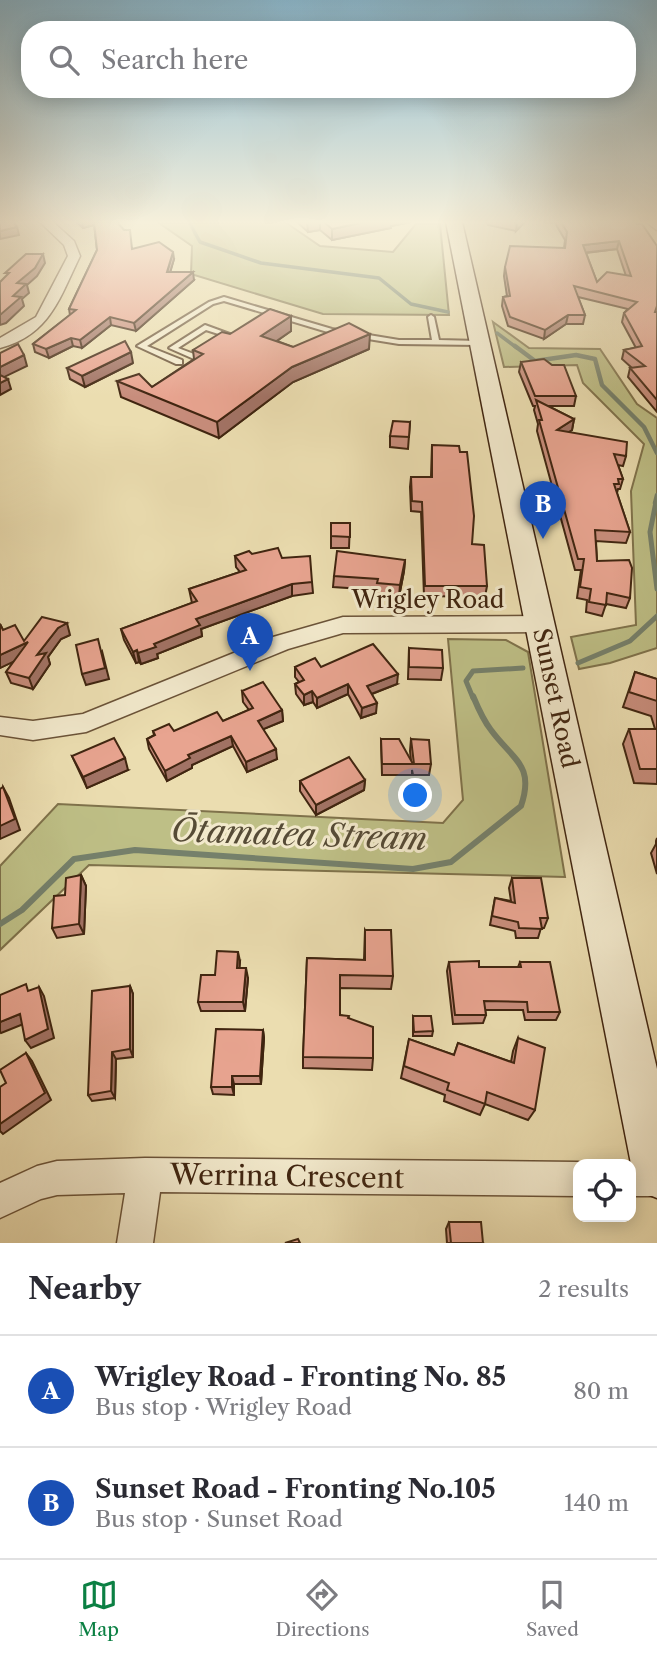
<!DOCTYPE html>
<html lang="en">
<head>
<meta charset="utf-8">
<style>
  body { margin:0; font-family:"Libre Caslon Text",serif; background:#f2f2f3; color:#2b2b33 }
  .controls { position:absolute; right:21px; bottom:21px; display:grid; overflow:hidden; border-radius:14px; box-shadow:0 4px 18px #0003 }
  .controls button { width:63px; height:63px; display:grid; place-items:center; padding:0; border:0; border-bottom:2px solid #e1e1e2; background:#fff; color:#2b2b33; font:35px sans-serif }
  .you { position:absolute; left:416px; top:796px; width:24px; height:24px; margin:-18px; border:5px solid #fff; border-radius:50%; background:#1a73e8; box-shadow:0 0 0 10px #1a73e833 }
  .badge { display:grid; place-items:center; width:46px; height:46px; border-radius:50%; background:#0b8043; color:#fff; font-size:23px; font-weight:700 }
  .pin { position:absolute; translate:-50% -58px; filter:drop-shadow(0 2px 4px #0008) }
  .pin::after { content:''; position:absolute; top:37px; width:24px; height:21px; background:inherit; clip-path:polygon(0 0,100% 0,50% 100%) }
  .list { margin:0; padding:0; list-style:none }
  h2 { display:flex; justify-content:space-between; align-items:center; height:91px; margin:0; padding:0 28px; font-size:30px }
  h2 small { font-size:23px; font-weight:400; color:#7c7c81 }
  .list li { display:grid; grid-template-columns:46px 1fr auto; gap:21px; align-items:center; box-sizing:border-box; height:112px; padding:0 28px; border-top:2px solid #e1e1e2 }
  .list b { display:block; font-size:26px; white-space:nowrap }
  .list p { margin:0; font-size:23px; white-space:nowrap; color:#7c7c81 }
  .list em { font-size:23px; font-style:normal; color:#7c7c81 }
  .icon { flex:none; width:38px; height:38px; fill:none; stroke:currentColor; stroke-width:2; stroke-linecap:round; stroke-linejoin:round }
  .map { position:relative; flex:none; width:657px; height:1243px; overflow:hidden }
  .search { position:absolute; background:#fff; box-shadow:0 4px 18px #0003; left:21px; right:21px; top:21px; height:77px; display:flex; align-items:center; gap:18px; box-sizing:border-box; padding:0 24px; border-radius:28px; color:#7c7c81; font-size:26px }
  .sheet { height:315px; background:#fff }
  nav { display:flex; justify-content:space-around; align-items:center; box-sizing:border-box; height:98px; border-top:2px solid #e1e1e2; background:#fff; font-size:19px; color:#7c7c81 }
  nav a { display:grid; justify-items:center; gap:4px }
  nav .on { color:#0b8043 }
  .map>svg:first-child { display:block }
  .green { fill:#bebf86; stroke:#7f724b; stroke-width:2 }
  .lines { fill:none; stroke-linecap:round; stroke-linejoin:round }
  .stream-far3 { stroke:#75806b; stroke-width:3.5 }
  .stream-far2 { stroke:#75806b; stroke-width:4.5 }
  .stream-far1 { stroke:#75806b; stroke-width:5 }
  .stream { stroke:#75806b; stroke-width:6 }
  .lane-casing { stroke:#6b5338; stroke-width:4 }
  .street-casing { stroke:#6b5338; stroke-width:3 }
  .secondary-casing { stroke:#402510; stroke-width:3 }
  .lane { fill:#f2e9cc; fill-rule:evenodd }
  .street { fill:#f2e9cc; fill-rule:evenodd }
  .secondary { fill:#f2e9cc; fill-rule:evenodd }
  .wall { fill:#c88d7c; stroke:#402510; stroke-width:2; fill-rule:evenodd }
  .shaded-wall { fill:#a27365; stroke:#402510; stroke-width:2 }
  .building { fill:#e8a490; stroke:#402510; stroke-width:2; fill-rule:evenodd }
  .labels { text-anchor:middle; dominant-baseline:central; stroke-width:6; stroke-linejoin:round; paint-order:stroke }
  .street-label { font-size:24px; fill:#402510; stroke:#f2e9cc }
  .near-street-label { font-size:28px; fill:#402510; stroke:#f2e9cc }
  .near-water-label { font-size:32px; font-style:italic; fill:#564b36; stroke:#f2e9cc }
</style>
</head>
<body>
<div class="map">
<svg width="657" height="1243" viewBox="0 0 657 1243">
  <rect width="100%" height="100%" fill="#ebddb0"/>
  <filter id="stains"><feTurbulence type="fractalNoise" baseFrequency=".00286" numOctaves="4"/><feColorMatrix values="0 0 0 0 .2 0 0 0 0 .09 0 0 0 0 .02 0 0 0 .5 -.17"/></filter>
  <radialGradient id="worn" r=".72"><stop offset=".6" stop-color="#630" stop-opacity="0"/><stop offset="1" stop-color="#630" stop-opacity=".3"/></radialGradient>
  <!-- green -->
  <g class="green">
    <path d="M285 222 320 246 393 252 416 224H440L449 315 323 314 191 274 192 246 159 223Z"/>
    <path d="M493 322 529 348 600 349 637 404 657 418V648L610 663 579 669 571 637 636 625 631 491 644 444 583 383 577 365 504 367Z"/>
    <path d="M448 639 506 640 528 652 565 877 89 865 0 950V866L58 804 443 823 463 800Z"/>
  </g>
  <g class="lines">
    <!-- stream-far3 -->
    <g class="stream-far3">
      <path d="M189 222 200 242 261 263 379 278 411 304 448 312"/>
      <path d="M497 333 517 348"/>
    </g>
    <!-- stream-far2 -->
    <g class="stream-far2">
      <path d="M515 346 535 361 576 355 595 359 602 385 644 427 657 453"/>
      <path d="M655 503 657 495"/>
    </g>
    <!-- stream-far1 -->
    <g class="stream-far1">
      <path d="M656 502 650 532 657 589"/>
      <path d="M578 663 630 641 657 616"/>
      <path d="M473 698 466 681 473 671 523 668"/>
    </g>
    <!-- stream -->
    <path class="stream" d="M0 924 22 910 74 859 135 850 413 869 451 862 521 806C535 765 513 760 491 730 483 720 478 708 473 696"/>
    <!-- lane casing -->
    <g class="lane-casing">
      <g id="lane">
        <path d="M224 297 332 329 399 340H432L428 317 431 315 434 317 439 340 479 341 483 343 479 345 399 344 331 333 224 301 213 304 147 346 182 360V364H176L137 346 209 302Z"/>
        <path d="M205 325 235 336 231 338 206 330 178 348 194 354 207 350 211 352 194 359 169 348Z"/>
      </g>
    </g>
    <!-- street casing -->
    <g class="street-casing">
      <g id="street">
        <path d="M40 222H53L74 241 80 256C60 297 50 335 0 348V338L36 317 68 256 64 245Z"/>
        <path d="M646 222H657V230Z"/>
        <path d="M540 616 547 619 551 624 547 629 540 632 343 633 288 649 86 732 33 740 0 735V717L33 721 83 714 273 637 343 617Z"/>
        <path d="M145 1158 578 1162 583 1164H578V1196L160 1192 153 1243H117L125 1193 57 1195 41 1199 0 1218V1183L37 1166 57 1161Z"/>
        <path d="M631 1162H657V1196H631V1164H626Z"/>
      </g>
    </g>
    <!-- secondary casing -->
    <g class="secondary-casing">
      <path id="secondary" d="M446 222H462L657 1069V1198L640 1191 633 1174Z"/>
    </g>
    <!-- lane -->
    <use href="#lane" class="lane"/>
    <!-- street -->
    <use href="#street" class="street"/>
    <!-- secondary -->
    <use href="#secondary" class="secondary"/>
  </g>
  <!-- wall -->
  <g class="wall">
    <path d="M76 222H117L132 249 174 259 170 272 194 280 136 331 111 325 82 348 73 346 49 358 35 352 33 344 70 315 69 309 97 250 94 225 83 228Z"/>
    <path d="M297 222H411L391 226V228L332 240 320 230 308 232Z"/>
    <path d="M487 222H525L516 231 488 225Z"/>
    <path d="M543 222H636L656 312H657V412L628 377 630 368H632L622 359 624 350 636 348 622 322 624 313 628 309 578 297 585 315 583 324H566L544 339 508 326 502 306 503 297 507 296 504 276 505 267 564 248 565 240 555 223ZM617 249 626 276 597 282 586 253Z"/>
    <path d="M291 316V331L277 341 293 347 369 349 293 382 219 438 121 397 117 381 152 387 194 359 193 350 230 334Z"/>
    <path d="M521 362 576 396 574 406H548L574 419 572 430 568 432 626 456 623 466 618 465 623 479 620 489H618L617 493 630 532 626 543 596 541 597 561 630 598 626 608 606 604 602 616 586 612 587 600 577 598 581 570H575L537 431 538 424 534 410 535 406H533L519 372Z"/>
    <path d="M133 363 85 387 70 379 67 368Z"/>
    <path d="M410 422 408 449 390 447V436Z"/>
    <path d="M432 445 487 586 485 597 424 596 421 512 411 511 410 487 411 477H431Z"/>
    <path d="M331 523H350L349 548H331Z"/>
    <path d="M252 554 282 558 312 582 313 593 292 596 201 629 202 636 157 654 158 658 141 664 139 662 136 663 124 640 121 629 192 603 189 589 240 572 236 567 235 556Z"/>
    <path d="M405 560 404 571 399 597 377 594V590L333 587 334 576Z"/>
    <path d="M0 624 3 630 24 641 70 635 61 639 48 657 50 664 33 689 11 683 6 672 14 661 0 668Z"/>
    <path d="M409 648 443 668 441 680 408 679Z"/>
    <path d="M295 667H321L397 684 372 694 376 713 361 718 348 694 317 708 313 702 304 705 296 694 295 684 299 682 295 677Z"/>
    <path d="M635 672 657 679V784L634 783 623 744 629 729H655L651 716 623 707Z"/>
    <path d="M242 691 282 710 283 721 263 729 277 759 247 772 233 746 192 765V768L167 781 149 749 147 739 154 735 153 731H174L223 721 249 710 243 702Z"/>
    <path d="M381 739 411 761 410 751 411 739 431 764 429 775H413L412 770V775H382Z"/>
    <path d="M72 756 128 770 87 788Z"/>
    <path d="M365 780 364 790 316 815 300 791V781Z"/>
    <path d="M657 838V874L651 853 656 844V841Z"/>
    <path d="M81 875 86 886 84 934 57 938 52 928 65 895Z"/>
    <path d="M512 878 548 918 544 928H541L538 938H516L515 931 490 925 495 898 511 901 509 888Z"/>
    <path d="M365 930 393 976 391 989 340 988V1015L349 1018 373 1058 372 1070 303 1068V1057L307 958 364 960Z"/>
    <path d="M240 961 239 968 248 978 245 1011H201L198 1002 215 975Z"/>
    <path d="M449 962 479 967H518L520 962 560 1012 556 1020H525L523 1010H485L486 1015 483 1023 453 1024 447 971Z"/>
    <path d="M130 986 133 994V1057L116 1059 115 1098 92 1101 88 1095Z"/>
    <path d="M413 1016 433 1031 432 1036H413Z"/>
    <path d="M263 1030 264 1038 261 1084H234V1095L213 1094 211 1087Z"/>
    <path d="M518 1038 535 1110 528 1120 485 1104 480 1115 444 1101 445 1095 401 1078 409 1039 454 1055 458 1043 511 1062 513 1051Z"/>
    <path d="M449 1222 483 1243H447L446 1229Z"/>
  </g>
  <!-- shaded-wall -->
  <g class="shaded-wall">
    <path d="M82 222H94V225L83 228Z"/>
    <path d="M307 222H320V230L308 232Z"/>
    <path d="M365 222H411L391 226V228L332 240V229Z"/>
    <path d="M517 222H525L516 231Z"/>
    <path d="M17 227 19 235 0 239V231Z"/>
    <path d="M619 241 617 249 581 253 583 245Z"/>
    <path d="M173 252 174 259 168 280 167 272Z"/>
    <path d="M43 254 45 263 37 276 27 285 29 293 22 299 24 306 6 323 0 325V315L13 296 17 283Z"/>
    <path d="M193 272 194 280 136 331 134 323Z"/>
    <path d="M568 315 566 324 544 339 545 330Z"/>
    <path d="M291 316V331L262 351 261 336Z"/>
    <path d="M110 317 111 325 82 348 80 340Z"/>
    <path d="M370 334 369 349 293 382 219 438 217 422 292 367Z"/>
    <path d="M71 338 73 346 49 358 46 349Z"/>
    <path d="M131 352 133 363 85 387 82 376Z"/>
    <path d="M24 355 27 366 0 379V367Z"/>
    <path d="M8 379 11 389 0 395V383Z"/>
    <path d="M574 419 572 430 554 441 557 430Z"/>
    <path d="M405 560 404 571 399 597 400 585Z"/>
    <path d="M292 584V596L201 629 202 636 157 654 158 658 141 664 138 653 196 619Z"/>
    <path d="M67 623 70 635 61 639 48 657 50 664 33 689 29 678 37 655 58 628Z"/>
    <path d="M28 642 32 653 0 668V655Z"/>
    <path d="M137 650 139 662 136 663 133 652Z"/>
    <path d="M102 651 109 679 86 685 82 674Z"/>
    <path d="M398 674 397 684 366 696 367 686Z"/>
    <path d="M348 684V694L317 708V698Z"/>
    <path d="M312 691 313 702 304 705V695Z"/>
    <path d="M377 703 376 713 361 718 362 708Z"/>
    <path d="M282 710 283 721 259 731 258 721Z"/>
    <path d="M231 736 233 746 192 765V768L167 781 165 771 188 755Z"/>
    <path d="M276 749 277 759 247 772 246 762Z"/>
    <path d="M125 758 128 770 87 788 83 777Z"/>
    <path d="M365 780 364 790 316 815V805Z"/>
    <path d="M3 787 9 798 20 830 0 839V826Z"/>
    <path d="M81 875 86 886 84 934 79 924Z"/>
    <path d="M238 952 240 961 239 977 237 968Z"/>
    <path d="M246 968 248 978 245 1011 243 1002Z"/>
    <path d="M130 986 133 994V1057L130 1049Z"/>
    <path d="M39 987 44 996 54 1038 31 1048 25 1040Z"/>
    <path d="M20 1014 26 1023 1 1033 0 1032V1022Z"/>
    <path d="M263 1030 264 1038 261 1084 260 1076Z"/>
    <path d="M112 1052 116 1059 115 1098 111 1091Z"/>
    <path d="M26 1053 32 1061 51 1100 3 1134 0 1131V1124Z"/>
    <path d="M232 1076 234 1084V1095L232 1087Z"/>
  </g>
  <!-- building -->
  <g class="building">
    <path d="M0 222H13L17 227 0 231Z"/>
    <path d="M94 222H117L124 230H130L132 249 159 242 173 252 167 272H193L134 323 110 317 80 340 71 338 46 349 33 344 76 310 69 309 97 250Z"/>
    <path d="M324 222H365L332 229Z"/>
    <path d="M561 222H636L637 224H642L657 246V306L655 312H657V400L630 368 645 366 624 350 642 346 624 313 637 302 574 286 585 315H568L545 330 510 317 503 297 510 296 505 267 510 246 565 248 567 232ZM619 241 631 276 607 272 597 282 583 245Z"/>
    <path d="M26 254H43L35 268 17 283 26 284 13 296 21 297 0 315V282L9 273H5Z"/>
    <path d="M270 309 291 316 261 336 293 347 349 323 370 334 292 367 217 422 117 381 139 374 152 387 203 354 193 350 222 332 230 334Z"/>
    <path d="M125 341 131 352 82 376 67 368Z"/>
    <path d="M18 344 24 355 0 367V353Z"/>
    <path d="M544 359 552 365H564L576 396H535L521 362Z"/>
    <path d="M0 375 8 379 0 383Z"/>
    <path d="M536 400 574 419 557 430 627 442 626 456 614 454 623 479H618L619 484H614L630 532 595 530 597 561 629 560 632 568 630 598 607 593 606 605 589 602 591 589 580 587 584 559H578L539 420H542Z"/>
    <path d="M393 421 410 422 409 437 390 436Z"/>
    <path d="M432 445 459 446 460 452H467L474 516 472 544 484 545 487 586H425L422 502 412 501 411 477H432Z"/>
    <path d="M331 523H350V537L331 536Z"/>
    <path d="M278 548 282 558 310 556 312 582 292 584 196 619 200 625 154 644 156 647 138 653 137 650 133 652 121 629 197 601 189 589 246 570 235 556 249 551 252 554Z"/>
    <path d="M337 551 405 560 400 585 377 583 378 579 334 576Z"/>
    <path d="M42 617 67 623 58 628 37 655 46 653 29 678 6 672 28 642 0 655V624L3 630 15 625 24 641Z"/>
    <path d="M98 639 105 668 82 674 76 645Z"/>
    <path d="M373 644 398 674 367 686 377 703 362 708 348 684 317 698 312 691 304 695 295 684 304 680 295 667 315 658 321 667Z"/>
    <path d="M409 648 442 650 443 668 409 667Z"/>
    <path d="M635 672 657 679V701L629 692Z"/>
    <path d="M263 682 282 710 258 721 276 749 246 762 231 736 188 755 190 758 165 771 147 739 155 735 153 731 169 724 174 731 217 712 223 721 253 708 242 691Z"/>
    <path d="M629 729H657V769H640Z"/>
    <path d="M114 738 125 758 83 777 72 756Z"/>
    <path d="M381 739H399L413 764H382Z"/>
    <path d="M411 739 429 740 431 764H414Z"/>
    <path d="M349 757 365 780 316 805 300 781Z"/>
    <path d="M3 787 15 819 0 826V789Z"/>
    <path d="M81 875 79 924 52 928 54 896 65 895 66 878Z"/>
    <path d="M512 878H541L548 918H540L542 929 519 928 518 922 492 916 495 898 515 903Z"/>
    <path d="M365 930H391L393 976 340 975V1015L349 1016 348 1018 373 1027V1058L303 1057 307 958 365 960Z"/>
    <path d="M217 951 238 952 237 968H246L243 1002H198L201 975H215Z"/>
    <path d="M479 961V967H521L520 962H550L560 1012H528L527 1002 484 1001 486 1015H455L449 962Z"/>
    <path d="M26 984 28 991 39 987 48 1029 25 1040 20 1014 0 1022V995Z"/>
    <path d="M130 986V1049L112 1052 111 1091 88 1095 92 991Z"/>
    <path d="M413 1016H431L433 1031 414 1032Z"/>
    <path d="M216 1029 263 1030 260 1076H232V1087H211Z"/>
    <path d="M518 1038 545 1048 535 1110 487 1092 485 1104 447 1090 449 1083 404 1066 409 1039 454 1055 458 1043 514 1063Z"/>
    <path d="M26 1053 45 1093 0 1124V1087L6 1083 0 1070Z"/>
    <path d="M449 1222H481L483 1243H451Z"/>
    <path d="M298 1239 300 1243H285Z"/>
  </g>
  <!-- sky -->
  <linearGradient id="sky" x2="0" y2="1"><stop stop-color="#88b7ce"/><stop offset="0.56" stop-color="#f6f0db"/><stop offset="1" stop-color="#f6f0db" stop-opacity="0"/></linearGradient>
  <rect width="657" height="397" fill="url(#sky)"/>
  <g class="labels">
    <!-- street labels -->
    <g class="street-label">
      <text x="428" y="599">Wrigley Road</text>
      <text transform="translate(556 698) rotate(78)">Sunset Road</text>
    </g>
    <!-- near-street labels -->
    <g class="near-street-label">
      <text transform="translate(287 1176) rotate(1)">Werrina Crescent</text>
    </g>
    <!-- near-water labels -->
    <g class="near-water-label">
      <text transform="translate(299 834) rotate(2)">Ōtamatea Stream</text>
    </g>
  </g>
  <rect width="100%" height="100%" filter="url(#stains)"/>
  <rect width="100%" height="100%" fill="url(#worn)"/>
</svg>
<div class="controls">
<button><svg class="icon" aria-label="locate" viewBox="0 0 24 24"><circle cx="12" cy="12" r="6"/><path d="M12 2v4M12 18v4M2 12h4M18 12h4"/></svg></button>
</div>
<div class="you"></div>
<div class="pin badge" style="left:250px;top:671px;background:#1a4fb4">A</div>
<div class="pin badge" style="left:543px;top:539px;background:#1a4fb4">B</div>
<div class="search"><svg class="icon" aria-label="search" viewBox="0 0 24 24"><circle cx="10" cy="10" r="6"/><path d="M15 15l6 6"/></svg>Search here</div>
</div>
<section class="sheet">
<h2>Nearby<small>2 results</small></h2>
<ul class="list">
<li><span class="badge" style="background:#1a4fb4">A</span><div><b>Wrigley Road - Fronting No. 85</b><p>Bus stop · Wrigley Road</p></div><em>80 m</em></li>
<li><span class="badge" style="background:#1a4fb4">B</span><div><b>Sunset Road - Fronting No.105</b><p>Bus stop · Sunset Road</p></div><em>140 m</em></li>
</ul>
</section>
<nav>
<a class="on"><svg class="icon" aria-label="map" viewBox="0 0 24 24"><path d="M3 6l6-2 6 2 6-2v14l-6 2-6-2-6 2zM9 4v14M15 6v14"/></svg>Map</a>
<a><svg class="icon" aria-label="directions" viewBox="0 0 24 24"><path d="M12 3l9 9-9 9-9-9zM9 14v-3h6M13 9l2 2-2 2"/></svg>Directions</a>
<a><svg class="icon" aria-label="saved" viewBox="0 0 24 24"><path d="M7 4h10v16l-5-4-5 4z"/></svg>Saved</a>
</nav>
</body>
</html>
